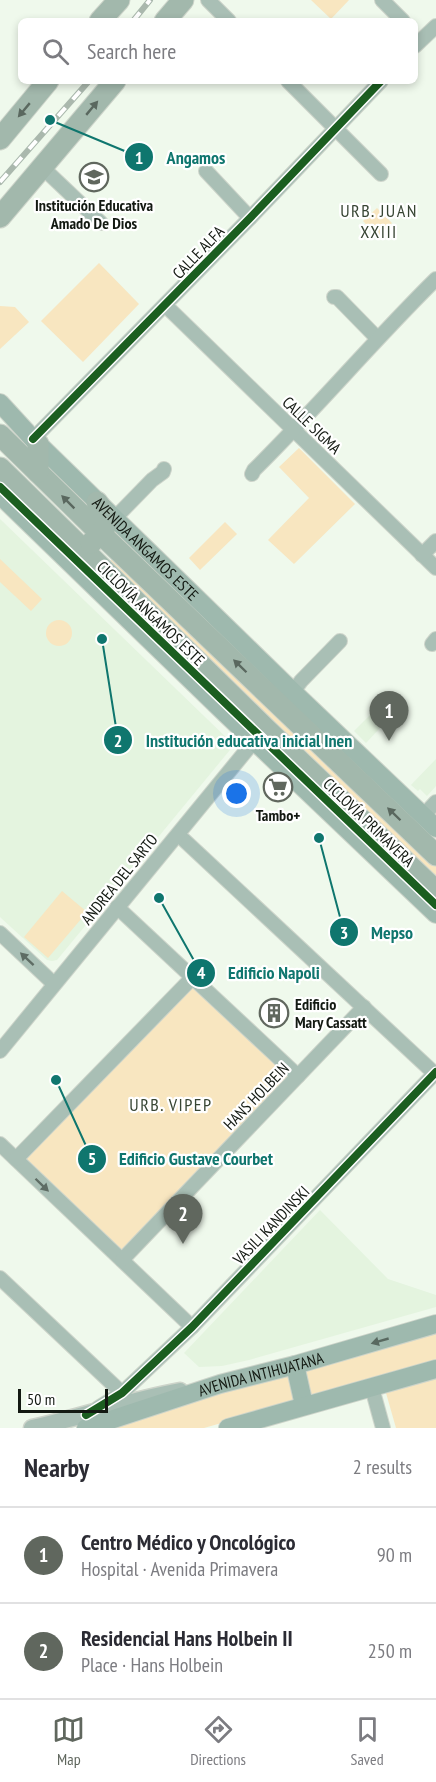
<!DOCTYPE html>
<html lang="en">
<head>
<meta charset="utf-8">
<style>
  body { margin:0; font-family:"PT Sans Narrow",sans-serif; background:#f7f7f7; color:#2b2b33 }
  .scale { position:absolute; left:18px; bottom:15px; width:90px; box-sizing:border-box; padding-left:6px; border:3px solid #131912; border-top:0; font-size:16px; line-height:21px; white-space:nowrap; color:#131912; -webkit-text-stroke:4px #fff; paint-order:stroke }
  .you { position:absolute; left:237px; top:794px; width:21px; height:21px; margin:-15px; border:4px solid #fff; border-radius:50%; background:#1a73e8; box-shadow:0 0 0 9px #1a73e833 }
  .badge { display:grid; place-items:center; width:39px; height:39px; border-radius:50%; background:#60675e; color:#fff; font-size:20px; font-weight:700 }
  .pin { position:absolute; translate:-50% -50px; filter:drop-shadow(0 2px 3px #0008) }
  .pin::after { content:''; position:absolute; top:32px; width:21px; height:18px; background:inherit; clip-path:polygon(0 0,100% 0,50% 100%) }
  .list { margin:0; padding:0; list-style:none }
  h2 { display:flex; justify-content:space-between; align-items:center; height:78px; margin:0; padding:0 24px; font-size:26px }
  h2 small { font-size:20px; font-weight:400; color:#7c7c81 }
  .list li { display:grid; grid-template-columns:39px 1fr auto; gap:18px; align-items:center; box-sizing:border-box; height:96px; padding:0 24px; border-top:2px solid #e1e1e2 }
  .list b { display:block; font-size:22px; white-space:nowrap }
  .list p { margin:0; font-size:20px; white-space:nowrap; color:#7c7c81 }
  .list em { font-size:20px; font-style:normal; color:#7c7c81 }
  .icon { flex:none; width:33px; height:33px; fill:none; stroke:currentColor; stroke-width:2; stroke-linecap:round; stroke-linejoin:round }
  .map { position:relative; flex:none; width:436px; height:1428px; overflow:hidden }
  .search { position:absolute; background:#fff; box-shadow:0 3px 9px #0003; left:18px; right:18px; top:18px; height:66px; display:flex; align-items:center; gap:15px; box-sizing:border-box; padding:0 21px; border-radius:9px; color:#7c7c81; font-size:22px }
  .sheet { height:270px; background:#fff }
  nav { display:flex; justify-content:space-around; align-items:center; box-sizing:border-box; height:84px; border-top:2px solid #e1e1e2; background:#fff; font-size:16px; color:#7c7c81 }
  nav a { display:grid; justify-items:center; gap:3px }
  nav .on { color:#60675e }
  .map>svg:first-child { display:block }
  .built { fill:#e4f4df }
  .green { fill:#f8e6c0 }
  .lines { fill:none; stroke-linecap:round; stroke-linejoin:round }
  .minor-casing { stroke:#cdd4ca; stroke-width:16 }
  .tertiary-casing { stroke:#cdd4ca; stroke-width:19 }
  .secondary-casing { stroke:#cdd4ca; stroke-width:20 }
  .primary-casing { stroke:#cdd4ca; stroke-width:23 }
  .minor { stroke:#a9bfb5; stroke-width:14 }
  .tertiary { stroke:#a9bfb5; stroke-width:16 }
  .secondary { stroke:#9eb9ae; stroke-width:18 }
  .primary { stroke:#a2b8ac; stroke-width:21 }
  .rail-casing { stroke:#aab8ad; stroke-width:6 }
  .rail { stroke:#fff; stroke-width:4; stroke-dasharray:11; stroke-linecap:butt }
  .cycleway-casing { stroke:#fff; stroke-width:11 }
  .cycleway { stroke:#1b5e20; stroke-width:8 }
  .oneway { fill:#5a685f }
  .oneway2 { fill:#5e6c64 }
  .oneway3 { fill:#586960 }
  .labels { text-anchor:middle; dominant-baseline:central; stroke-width:4.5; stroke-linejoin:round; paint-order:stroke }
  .poi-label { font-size:16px; font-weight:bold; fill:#131912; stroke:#fff }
  .street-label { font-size:16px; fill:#131912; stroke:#fff }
  .neighbourhood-label { font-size:18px; letter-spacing:1.5px; fill:#374533; stroke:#fff }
  .leader { fill:none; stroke:#0f766e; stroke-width:2 }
  .callout-dot { fill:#0f766e; stroke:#fff; stroke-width:2 }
  .mark-label { font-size:18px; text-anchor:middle; font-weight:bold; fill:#fff }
  .callout-label { font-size:18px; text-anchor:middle; font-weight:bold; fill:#0f766e; stroke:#fff; stroke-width:4.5; stroke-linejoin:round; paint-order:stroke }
</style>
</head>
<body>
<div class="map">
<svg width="436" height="1428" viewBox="0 0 436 1428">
  <rect width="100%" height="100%" fill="#eff9ec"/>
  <!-- built -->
  <g class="built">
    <path d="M0 519 234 745 57 960 52 961 47 960 0 917Z"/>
    <path d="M380 705 391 716 366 743 354 731Z"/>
    <path d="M436 759V786L427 796 420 789 418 791 411 785Z"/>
    <path d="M320 1210 388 1279 436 1295V1307L249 1360 222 1366 199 1367 184 1353Z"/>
  </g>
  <!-- green -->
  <g class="green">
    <path d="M311 0H349L331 19Z"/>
    <path d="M377 208 392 223 378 237 363 221Z"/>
    <path d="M99 263 139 304 83 362 41 321Z"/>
    <path d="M0 306 15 307 29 322 0 349Z"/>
    <path d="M299 448 355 504 294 564 268 540 309 498 279 467Z"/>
    <path d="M225 522 237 534 200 570 189 558Z"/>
    <path d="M115 556 436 864V877L108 563Z"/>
    <path d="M0 559 42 599 31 611 0 582Z"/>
    <circle cx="59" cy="633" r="13"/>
    <path d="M62 891 87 912 48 958 24 937Z"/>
    <path d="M193 984 292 1077 122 1253 22 1159Z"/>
    <path d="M436 1333V1365L308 1398 302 1372Z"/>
    <path d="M292 1375 299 1401 204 1428H111L247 1385Z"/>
    <path d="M436 1378V1428H396L386 1393Z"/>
  </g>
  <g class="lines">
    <!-- minor casing -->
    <g class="minor-casing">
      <g id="minor">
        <path d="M208 0 229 21"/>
        <path d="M382 0 403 21"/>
        <path d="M415 46 436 26"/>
        <path d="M288 81 381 174"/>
        <path d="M43 168 101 223"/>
        <path d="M206 171 250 218"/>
        <path d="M334 297H337L377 338"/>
        <path d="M165 305 436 568"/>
        <path d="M33 439 250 218 381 81"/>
        <path d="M252 474 254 470C317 408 373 341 436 279"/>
        <path d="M115 518 152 480 163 472 164 469"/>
        <path d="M422 555 436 541"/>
        <path d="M432 644 436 639"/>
        <path d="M293 692 301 681 340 641"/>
        <path d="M423 816 436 802"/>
        <path d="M184 840 435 1074"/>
        <path d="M117 907 298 1076"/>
        <path d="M0 933 54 984"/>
        <path d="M0 1051 259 735"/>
        <path d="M0 1144 192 1327"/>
        <path d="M16 1159 193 977"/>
        <path d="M122 1260 364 1007"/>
        <path d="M0 1278 122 1393"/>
        <path d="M372 1388 383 1428"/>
        <path d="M98 1408 122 1393 192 1327 436 1072"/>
      </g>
    </g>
    <!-- tertiary casing -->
    <g class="tertiary-casing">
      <path id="tertiary" d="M32 1428C82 1417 130 1400 180 1391"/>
    </g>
    <!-- secondary casing -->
    <g class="secondary-casing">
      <g id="secondary">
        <path id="s1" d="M0 403 33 439 293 692 436 828"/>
        <path d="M0 495 226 714 436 914"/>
        <path d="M295 1365 304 1405"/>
        <path id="s2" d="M86 1428 220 1384 295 1365 436 1324"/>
        <path d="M228 1428C297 1408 367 1389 436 1369"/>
      </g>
    </g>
    <!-- primary casing -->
    <g class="primary-casing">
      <g id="primary">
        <path d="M100 21 119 0"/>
        <path d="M165 21 183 0"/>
        <path d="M0 139 48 81"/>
        <path d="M0 217 115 81"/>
        <path d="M0 435 100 533 436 855"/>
        <path d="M0 468 265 728 436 891"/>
        <path d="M38 472V444"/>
        <path d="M91 543C108 525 113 524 97 502"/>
      </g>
    </g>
    <!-- minor -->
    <use href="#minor" class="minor"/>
    <!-- tertiary -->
    <use href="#tertiary" class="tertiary"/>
    <!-- secondary -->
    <use href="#secondary" class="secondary"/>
    <!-- primary -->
    <use href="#primary" class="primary"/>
    <!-- rail casing -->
    <g class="rail-casing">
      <g id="rail">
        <path d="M133 21 150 0"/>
        <path d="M0 182 89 81"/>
      </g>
    </g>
    <!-- rail -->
    <use href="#rail" class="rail"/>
    <!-- cycleway casing -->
    <g class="cycleway-casing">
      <g id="cycleway">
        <path d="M33 439 250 218 381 81"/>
        <path d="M0 487 436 905"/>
        <path d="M86 1415 122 1393 192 1327 436 1072"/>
      </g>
    </g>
    <!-- cycleway -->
    <use href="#cycleway" class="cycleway"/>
  </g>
  <!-- one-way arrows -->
  <defs><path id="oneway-solid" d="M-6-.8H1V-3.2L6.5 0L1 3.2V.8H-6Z" transform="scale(1.5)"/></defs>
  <g class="oneway">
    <use href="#oneway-solid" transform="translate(92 108) rotate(-50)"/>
    <use href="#oneway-solid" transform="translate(24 110) rotate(130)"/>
    <use href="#oneway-solid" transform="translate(68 502) rotate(-135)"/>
    <use href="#oneway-solid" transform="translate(240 666) rotate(-136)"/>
    <use href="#oneway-solid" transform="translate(394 814) rotate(-136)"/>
  </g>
  <g class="oneway2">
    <use href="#oneway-solid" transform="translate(27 959) rotate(-137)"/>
    <use href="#oneway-solid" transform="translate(42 1185) rotate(44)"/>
  </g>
  <use class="oneway3" href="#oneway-solid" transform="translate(380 1341) rotate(164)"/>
  <!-- icons -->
  <defs>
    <g id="school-ring" transform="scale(1.5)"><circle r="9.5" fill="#fff" stroke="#60675e" stroke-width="1.5"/><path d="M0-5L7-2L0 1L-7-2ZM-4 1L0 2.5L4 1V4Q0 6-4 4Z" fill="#60675e"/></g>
    <g id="supermarket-ring" transform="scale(1.5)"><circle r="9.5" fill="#fff" stroke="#60675e" stroke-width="1.5"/><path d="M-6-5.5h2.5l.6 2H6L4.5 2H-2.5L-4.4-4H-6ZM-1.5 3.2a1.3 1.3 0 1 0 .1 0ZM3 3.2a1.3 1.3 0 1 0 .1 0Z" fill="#60675e"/></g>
    <g id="building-ring" transform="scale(1.5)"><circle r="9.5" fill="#fff" stroke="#60675e" stroke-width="1.5"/><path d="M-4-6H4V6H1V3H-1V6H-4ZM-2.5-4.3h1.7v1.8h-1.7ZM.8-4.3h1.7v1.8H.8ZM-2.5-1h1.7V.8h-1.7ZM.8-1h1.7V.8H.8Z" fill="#60675e"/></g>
  </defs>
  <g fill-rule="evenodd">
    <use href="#school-ring" x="94" y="177"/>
    <use href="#supermarket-ring" x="278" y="787"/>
    <use href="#building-ring" x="274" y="1013"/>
  </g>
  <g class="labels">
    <!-- poi labels -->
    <g class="poi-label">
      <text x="94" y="205">Institución Educativa<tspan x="94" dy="18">Amado De Dios</tspan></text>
      <text x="278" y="815">Tambo+</text>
      <text x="295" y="1004" text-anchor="start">Edificio<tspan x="295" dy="18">Mary Cassatt</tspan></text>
    </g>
    <!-- street labels -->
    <g class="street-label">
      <text transform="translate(198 252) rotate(-46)">CALLE ALFA</text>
      <text transform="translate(312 425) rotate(44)">CALLE SIGMA</text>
      <text stroke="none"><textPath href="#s1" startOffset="206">AVENIDA ANGAMOS ESTE</textPath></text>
      <text transform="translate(151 613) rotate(44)">CICLOVÍA ANGAMOS ESTE</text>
      <text transform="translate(369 822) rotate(44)">CICLOVÍA PRIMAVERA</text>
      <text transform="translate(119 879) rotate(-51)">ANDREA DEL SARTO</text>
      <text transform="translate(256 1096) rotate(-46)">HANS HOLBEIN</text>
      <text transform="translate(271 1225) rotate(-46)">VASILI KANDINSKI</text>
      <text stroke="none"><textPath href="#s2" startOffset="183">AVENIDA INTIHUATANA</textPath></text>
    </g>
    <!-- neighbourhood labels -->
    <g class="neighbourhood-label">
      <text x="379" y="210">URB. JUAN<tspan x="379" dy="21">XXIII</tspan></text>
      <text x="171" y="1104">URB. VIPEP</text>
    </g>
  </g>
  <!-- callouts -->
  <path class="leader" d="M50 120L139 157M102 639L118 740M319 838L344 932M159 898L201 973M56 1080L92 1159"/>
  <g class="callout-dot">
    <circle cx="50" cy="120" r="6"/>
    <circle cx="102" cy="639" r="6"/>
    <circle cx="319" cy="838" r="6"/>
    <circle cx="159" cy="898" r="6"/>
    <circle cx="56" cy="1080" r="6"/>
    <circle cx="139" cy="157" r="15"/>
    <circle cx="118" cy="740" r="15"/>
    <circle cx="344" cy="932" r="15"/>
    <circle cx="201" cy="973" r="15"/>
    <circle cx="92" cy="1159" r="15"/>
  </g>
  <g class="mark-label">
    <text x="139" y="164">1</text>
    <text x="118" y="747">2</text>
    <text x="344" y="939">3</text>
    <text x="201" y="979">4</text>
    <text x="92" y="1165">5</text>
  </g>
  <g class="callout-label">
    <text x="196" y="164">Angamos</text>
    <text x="249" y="747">Institución educativa inicial Inen</text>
    <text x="392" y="939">Mepso</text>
    <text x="274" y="979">Edificio Napoli</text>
    <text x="196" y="1165">Edificio Gustave Courbet</text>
  </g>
</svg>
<div class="scale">50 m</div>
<div class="you"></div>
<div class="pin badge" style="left:389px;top:741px">1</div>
<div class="pin badge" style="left:183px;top:1244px">2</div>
<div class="search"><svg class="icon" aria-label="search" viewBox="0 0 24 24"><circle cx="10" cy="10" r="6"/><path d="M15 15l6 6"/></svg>Search here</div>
</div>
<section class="sheet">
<h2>Nearby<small>2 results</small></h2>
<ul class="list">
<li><span class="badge">1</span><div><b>Centro Médico y Oncológico</b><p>Hospital · Avenida Primavera</p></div><em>90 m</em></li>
<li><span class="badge">2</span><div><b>Residencial Hans Holbein II</b><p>Place · Hans Holbein</p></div><em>250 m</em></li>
</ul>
</section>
<nav>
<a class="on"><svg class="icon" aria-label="map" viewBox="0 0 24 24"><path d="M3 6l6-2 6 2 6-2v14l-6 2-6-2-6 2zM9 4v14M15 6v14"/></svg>Map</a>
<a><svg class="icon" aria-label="directions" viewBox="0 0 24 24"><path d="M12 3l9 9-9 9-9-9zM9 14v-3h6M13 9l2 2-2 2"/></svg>Directions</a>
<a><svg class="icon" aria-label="saved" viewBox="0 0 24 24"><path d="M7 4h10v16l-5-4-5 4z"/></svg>Saved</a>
</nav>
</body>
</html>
